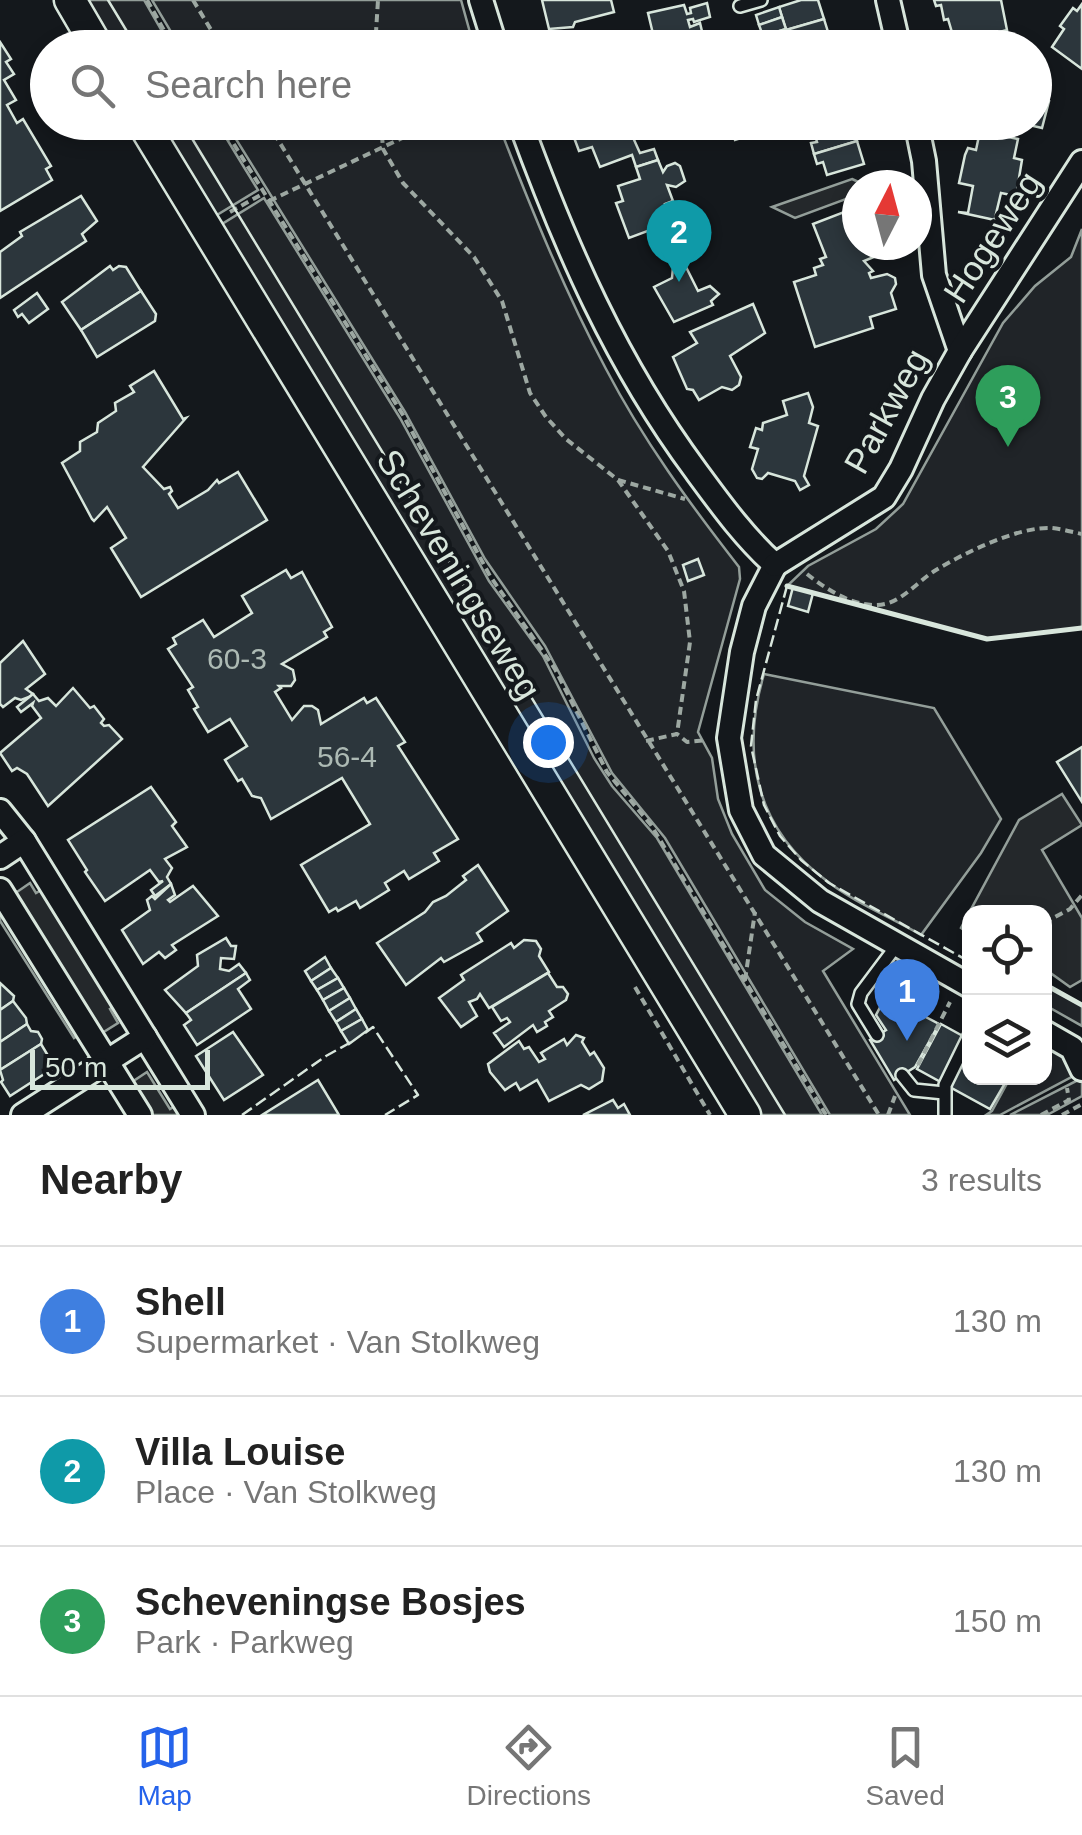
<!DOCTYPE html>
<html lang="en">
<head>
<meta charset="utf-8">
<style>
  body { margin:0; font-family:Arial,sans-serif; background:#f6f6f6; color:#222 }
  .controls { position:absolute; right:30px; bottom:30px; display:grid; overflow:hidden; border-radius:20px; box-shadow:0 5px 15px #0003 }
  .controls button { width:90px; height:90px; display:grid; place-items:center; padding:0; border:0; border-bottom:2px solid #e0e0e0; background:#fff; color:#222; font:50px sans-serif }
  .compass { position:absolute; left:842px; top:170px; width:90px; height:90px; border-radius:50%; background:#fff; box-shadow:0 5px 15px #0003; rotate:6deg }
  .scale { position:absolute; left:30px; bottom:25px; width:180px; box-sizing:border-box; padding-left:10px; border:5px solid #d8e6dc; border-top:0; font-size:28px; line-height:35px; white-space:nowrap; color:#d8e6dc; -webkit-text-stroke:8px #14181c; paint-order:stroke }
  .you { position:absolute; left:548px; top:742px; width:35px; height:35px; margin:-25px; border:8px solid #fff; border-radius:50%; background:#1a73e8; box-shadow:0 0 0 15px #1a73e833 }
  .badge { display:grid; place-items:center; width:65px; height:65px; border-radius:50%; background:#2563eb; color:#fff; font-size:32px; font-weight:700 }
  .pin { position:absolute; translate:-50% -82px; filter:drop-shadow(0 2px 5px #0008) }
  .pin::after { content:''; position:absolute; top:52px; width:35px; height:30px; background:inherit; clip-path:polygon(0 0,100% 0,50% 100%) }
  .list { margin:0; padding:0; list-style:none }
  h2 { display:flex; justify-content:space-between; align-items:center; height:130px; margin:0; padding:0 40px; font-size:42px }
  h2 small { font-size:32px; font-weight:400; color:#767676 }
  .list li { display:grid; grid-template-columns:65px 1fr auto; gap:30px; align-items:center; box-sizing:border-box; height:150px; padding:0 40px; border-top:2px solid #e0e0e0 }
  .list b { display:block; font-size:38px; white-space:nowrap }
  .list p { margin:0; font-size:32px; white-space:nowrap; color:#767676 }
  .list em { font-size:32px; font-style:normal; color:#767676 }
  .icon { flex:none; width:55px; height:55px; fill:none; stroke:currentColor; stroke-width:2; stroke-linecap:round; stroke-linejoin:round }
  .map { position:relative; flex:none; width:1082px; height:1115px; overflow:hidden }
  .search { position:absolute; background:#fff; box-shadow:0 5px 15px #0003; left:30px; right:30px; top:30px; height:110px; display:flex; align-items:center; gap:25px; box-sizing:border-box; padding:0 35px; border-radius:55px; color:#767676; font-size:38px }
  .sheet { height:580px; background:#fff }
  nav { display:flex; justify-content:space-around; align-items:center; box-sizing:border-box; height:140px; border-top:2px solid #e0e0e0; background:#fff; font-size:28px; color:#767676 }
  nav a { display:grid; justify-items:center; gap:5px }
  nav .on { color:#2563eb }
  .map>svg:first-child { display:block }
  .green { fill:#202428; stroke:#939e99; stroke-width:2.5 }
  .parking { fill:#24282b; stroke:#939e99; stroke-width:2.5 }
  .building { fill:#2c363c; stroke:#d8e6dc; stroke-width:2.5 }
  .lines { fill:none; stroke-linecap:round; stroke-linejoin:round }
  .lane-casing { stroke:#d8e6dc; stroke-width:16 }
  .street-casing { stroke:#d8e6dc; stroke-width:28 }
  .secondary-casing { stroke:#d8e6dc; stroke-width:35 }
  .path { stroke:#9da8a2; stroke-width:4; stroke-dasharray:8 5; stroke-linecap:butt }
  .lane { stroke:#14181c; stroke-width:11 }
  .street { stroke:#14181c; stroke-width:22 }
  .secondary { stroke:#14181c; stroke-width:30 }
  .tram { stroke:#d8e6dc; stroke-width:2.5 }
  .fence { stroke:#d8e6dc; stroke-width:2.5; stroke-dasharray:12 5; stroke-linecap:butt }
  .wall { stroke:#d8e6dc; stroke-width:5 }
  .labels { text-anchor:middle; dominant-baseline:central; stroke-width:8; stroke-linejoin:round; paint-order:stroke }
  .number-label { font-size:30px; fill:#adbab4 }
  .street-label { font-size:35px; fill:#d8e6dc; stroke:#14181c }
</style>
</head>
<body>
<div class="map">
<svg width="1082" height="1115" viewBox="0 0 1082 1115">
  <rect width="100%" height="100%" fill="#14181c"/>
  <!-- green -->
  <g class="green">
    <path d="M77 0H144L171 47H105Z"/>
    <path d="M152 0H461L474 47H180Z"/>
    <path d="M149 123H217L258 190 207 221Z"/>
    <path d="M226 123H498C530 206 564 290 606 369 643 440 690 504 739 567L740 579 698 732 712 758 718 799 732 834 765 890 805 922 853 949 823 971 910 1115H830L665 838 612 773 545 646 485 559 405 412Z"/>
    <path d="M264 198 400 418 489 581 543 656 594 758 612 786 657 838 822 1115H747L214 229Z"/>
    <path d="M1082 229V628L987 639 787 586 808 566 876 529 903 504 1003 323 1035 286 1071 257Z"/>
    <path d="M764 674 934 708 1001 819 981 853 921 935C891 917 855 903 827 881 756 829 740 755 764 674Z"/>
    <path d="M1044 984 1082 1005V1026L1045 1005Z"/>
    <path d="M1045 1039 1068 1053 1079 1073 1000 1115H986L992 1111 1010 1078H1044Z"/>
    <path d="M1082 1078V1096L1047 1115H1010Z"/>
  </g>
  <!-- parking -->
  <g class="parking">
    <path d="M852 179 865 185H857V195L795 218 772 207Z"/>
    <path d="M1062 794 1082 825 1042 850 1082 918V980L1070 987 1045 969 1044 912H970L969 934 961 928 1019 820Z"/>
    <path d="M30 883 36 893 43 889 116 1005 110 1009 118 1023 102 1033 14 894Z"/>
    <path d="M1 912 79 1035 74 1038 0 921Z"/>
    <path d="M147 1072 170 1109 177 1105 183 1115H152L132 1082Z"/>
  </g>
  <!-- building -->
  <g class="building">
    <path d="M542 0H611L614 12 575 22 573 27 549 29Z"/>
    <path d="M801 0H818L824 19 786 30 779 7Z"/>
    <path d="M934 0H1001L1007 30 959 43 958 38 954 39 948 19 944 20 941 5 936 6Z"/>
    <path d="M707 3 710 17 694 22 693 19 688 20 690 27 700 23 706 48 663 47 658 37 654 38 648 13 684 5 687 14 691 13 690 8Z"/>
    <path d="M1082 4V69L1052 47 1064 29 1060 26 1073 8 1077 11Z"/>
    <path d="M779 7 782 17 759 25 756 15Z"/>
    <path d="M782 17 786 29 763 36 759 25Z"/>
    <path d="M824 19 833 48H792L786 30Z"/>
    <path d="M786 29 790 40 766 47 763 36Z"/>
    <path d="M620 38 622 48H580L581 43 589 41 590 45Z"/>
    <path d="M0 42 11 59 6 62 14 74 4 80 16 100 7 105 17 123 23 119 51 166 46 169 52 180 0 211Z"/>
    <path d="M1034 86 1048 90 1046 100 1049 101 1042 128 1016 122H1034Z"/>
    <path d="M583 122H626L640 153 654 149 658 160 636 167 632 155 600 167 592 147 579 151 573 135 586 130Z"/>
    <path d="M744 122 748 136 735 140 730 125Z"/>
    <path d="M831 122H851L857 141 814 154 811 143 817 142 813 128Z"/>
    <path d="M980 131 1018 139 1014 158 1022 160 1016 196 1001 193 995 218 1004 222 958 212 968 213 973 186 959 183 965 155 968 148 976 150Z"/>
    <path d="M857 141 864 164 827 175 823 162 817 164 814 154Z"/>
    <path d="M658 160 663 172 667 166 675 163 680 166 685 181 676 187 667 185 673 201 665 204 667 209 673 207 674 211 685 207 688 216 629 238 616 203 623 201 618 186 640 179 636 167Z"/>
    <path d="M81 196 97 221 82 234 86 241 0 298V252L22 236 20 232Z"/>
    <path d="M844 212 846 217 857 213V245H878L881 254 864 261 873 271 869 273 871 278 887 274 895 278 896 284 891 293 896 309 870 317 873 328 815 347 794 282 816 275 814 268 823 265 820 259 826 257 813 224Z"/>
    <path d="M687 244 693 257 678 264 686 267 698 291 710 286 719 294 711 301 713 305 674 322 654 287 672 278 673 267 666 254Z"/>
    <path d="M110 266 113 270 119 266 126 267 141 291 81 330 62 302Z"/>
    <path d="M141 291 156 314 155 321 97 357 81 330Z"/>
    <path d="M37 293 48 309 29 323 22 314 18 317 14 310Z"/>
    <path d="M753 304 765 333 730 356 741 377 739 385 732 390 722 387 699 400 693 390 687 389 673 357 697 343 690 332Z"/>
    <path d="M154 371 183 419 186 418 143 467 164 489 170 487 172 491 169 494 178 508 208 490 217 480 219 483 238 472 267 520 141 597 111 548 126 538 107 507 94 521 92 519 62 463 80 451V442L97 432 98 423 116 411 115 403 134 392 130 386Z"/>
    <path d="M808 393 813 407 809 423 818 426 804 476 809 485 800 490 795 481 768 473 762 479 757 478 752 469 758 449 750 447 756 428 762 430 763 423 787 415 783 401Z"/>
    <path d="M698 559 704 575 688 581 683 565Z"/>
    <path d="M286 570 291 578 302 572 332 627 324 632 327 637 282 664 293 670 295 680 291 686H279L281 688 275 692 292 720 304 706H312L318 710 321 724 364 698 367 703 376 698 405 742 398 746 458 839 434 853 439 861 409 879 404 871 385 883 389 890 360 908 356 901 338 911 336 908 329 912 301 865 370 824 342 778 271 819 261 798 252 796 242 779 238 781 225 760 247 746 230 719 208 732 194 709 198 707 188 690 193 687 168 649 176 644 173 638 203 620 214 637 252 613 242 596Z"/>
    <path d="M793 587 813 593 808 612 788 606Z"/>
    <path d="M23 641 45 674 26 689 33 694 29 697 21 700 15 698 3 707 0 704V663Z"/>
    <path d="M73 688 90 708 94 706 104 719 101 723 104 726 109 725 122 739 48 806 27 774 17 768 12 771 0 753 41 718 32 706 33 703 21 712 17 707 33 694 39 701 48 698 56 706Z"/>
    <path d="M1082 747V802L1057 762Z"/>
    <path d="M151 787 176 822 172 826 187 847 165 859 172 868 167 877 171 884 155 896 151 890 163 881 159 882 150 870 105 901 85 872 87 870 68 840Z"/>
    <path d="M478 865 508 911 477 933 482 941 444 962 441 958 406 985 377 943 425 912 433 902 446 896 466 880 463 876Z"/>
    <path d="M171 884 175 895 168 900 170 902 193 886 218 916 172 945 176 950 165 958 159 952 143 964 122 930 150 910 147 900 152 896 155 899Z"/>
    <path d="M226 938 231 946H236L234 959 221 958 220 969 229 971 239 964 246 973 186 1013 165 990 198 966 197 955Z"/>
    <path d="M524 940 536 941 541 949 539 956 549 972 489 1008 480 994 477 999 469 1002 477 1016 461 1027 439 998 464 980 461 975 511 943 514 948Z"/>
    <path d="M325 957 331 968 311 981 305 971Z"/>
    <path d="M331 968 338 978 317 990 311 981Z"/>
    <path d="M246 973 250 980 238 989 251 1009 197 1045 184 1025 191 1020 186 1013Z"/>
    <path d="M548 973 557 987H563L568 994 566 1000 549 1011 553 1017 545 1022 547 1026 537 1032 533 1025 504 1047 494 1033 510 1022 507 1018 501 1021 492 1007Z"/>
    <path d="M338 978 344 988 323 1000 317 990Z"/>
    <path d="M0 983 14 996 13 1001 0 1010Z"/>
    <path d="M344 988 350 998 329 1011 323 1000Z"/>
    <path d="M886 996 939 1024 915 1067 894 1080 870 1040 886 1030 876 1015Z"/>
    <path d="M350 998 356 1009 336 1022 329 1011Z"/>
    <path d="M13 1001 26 1018 27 1024 0 1042V1010Z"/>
    <path d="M356 1009 362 1019 341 1031 336 1022Z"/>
    <path d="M362 1019 368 1030 349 1044 341 1031Z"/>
    <path d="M27 1024 31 1031 38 1032 42 1039 41 1044 0 1070V1042Z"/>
    <path d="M941 1024 970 1040V1078H1008L990 1109 917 1069Z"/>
    <path d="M233 1032 263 1075 224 1100 196 1056Z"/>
    <path d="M576 1035 584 1038 582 1042 590 1055 594 1052 604 1068 602 1081 589 1089 581 1085 549 1101 537 1080 520 1090 516 1083 505 1090 490 1072 488 1064 519 1041 524 1049 529 1047 539 1062 545 1059 541 1053 564 1039 567 1045Z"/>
    <path d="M41 1044 53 1064 52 1069 10 1096 1 1082 3 1080 0 1070Z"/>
    <path d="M318 1080 339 1115H262Z"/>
    <path d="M613 1100 618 1108 624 1104 630 1115H583Z"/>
  </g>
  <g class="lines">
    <!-- lane casing -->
    <g class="lane-casing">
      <g id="lane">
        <path d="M740 6 761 0"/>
        <path d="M877 1035 858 1004 861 993 897 945"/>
        <path d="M902 1075 914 1090 944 1093"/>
        <path d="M945 1115V1085L970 1034"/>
      </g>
    </g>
    <!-- street casing -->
    <g class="street-casing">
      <g id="street">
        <path d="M481 0 496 48"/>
        <path d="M888 0 899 48"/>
        <path d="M520 122C566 248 616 363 696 471 721 505 744 537 775 565"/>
        <path d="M916 122 924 161 934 275 960 351"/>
        <path d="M775 565 754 606 742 652 729 738 741 810 764 855 820 901 970 986"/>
        <path d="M775 565 884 497 901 469 933 399 960 351 1082 162"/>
        <path d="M0 811 24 841 193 1115"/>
        <path d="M0 857 24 841"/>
        <path d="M0 890 140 1115"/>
        <path d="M1044 1032 1072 1048 1082 1069"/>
        <path d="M23 1115 145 1037"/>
      </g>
    </g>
    <!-- secondary casing -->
    <g class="secondary-casing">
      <g id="secondary">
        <path d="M70 0 98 48"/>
        <path d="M142 122 745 1115"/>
      </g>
    </g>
    <!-- path -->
    <g class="path">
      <path d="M147 0 174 48"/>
      <path d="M193 0 222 48"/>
      <path d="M375 48 378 0"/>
      <path d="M220 122 403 415 490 576 555 669 607 772 651 825 826 1115"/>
      <path d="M267 122 879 1115"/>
      <path d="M381 122 383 149 403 183 474 257 502 301 530 393 546 417 566 439 618 480 668 551 684 591 690 642 677 734"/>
      <path d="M269 201 436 122"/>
      <path d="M230 212 264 193"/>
      <path d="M618 480 685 499"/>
      <path d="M807 574C827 590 858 610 885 604 905 599 919 580 936 570 964 553 1019 526 1052 528 1062 529 1072 532 1082 534"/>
      <path d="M646 741 677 734 687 742 707 740"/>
      <path d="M1044 923 1070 909 1082 895"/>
      <path d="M745 980 755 912"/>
      <path d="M635 987 710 1115"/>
      <path d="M918 1065 950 1002"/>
      <path d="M888 1115 895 1096"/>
      <path d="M1041 1115 1069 1100 1067 1088"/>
      <path d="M1062 1115 1082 1104"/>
    </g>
    <!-- lane -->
    <use href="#lane" class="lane"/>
    <!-- street -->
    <use href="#street" class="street"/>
    <!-- secondary -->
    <use href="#secondary" class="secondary"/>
    <!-- tram -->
    <g class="tram">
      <path d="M108 0 137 48"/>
      <path d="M182 122 785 1115"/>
    </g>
    <!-- fence -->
    <g class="fence">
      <path d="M787 586 756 700 751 746 764 805 780 836 801 860 829 883 970 962"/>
      <path d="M365 1033 373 1027 418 1095 385 1115"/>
      <path d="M242 1115 326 1056 353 1041"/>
    </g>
    <!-- wall -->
    <g class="wall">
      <path d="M787 586 987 639 1082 628"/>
      <path d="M1044 984 1082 1005"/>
    </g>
  </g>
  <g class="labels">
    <!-- number labels -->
    <g class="number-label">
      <text x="237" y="658">60-3</text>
      <text x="347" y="756">56-4</text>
    </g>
    <!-- street labels -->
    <g class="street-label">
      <text transform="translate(992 237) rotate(-57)">Hogeweg</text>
      <text transform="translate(886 411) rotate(-61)">Parkweg</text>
      <text transform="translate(459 574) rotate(59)">Scheveningseweg</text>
    </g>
  </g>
</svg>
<div class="controls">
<button><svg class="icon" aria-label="locate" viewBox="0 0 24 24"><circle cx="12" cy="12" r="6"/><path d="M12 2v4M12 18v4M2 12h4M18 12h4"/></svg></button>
<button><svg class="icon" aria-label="layers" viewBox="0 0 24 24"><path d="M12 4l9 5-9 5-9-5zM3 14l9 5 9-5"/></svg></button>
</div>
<svg class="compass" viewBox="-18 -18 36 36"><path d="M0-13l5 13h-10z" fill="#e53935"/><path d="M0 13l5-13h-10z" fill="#767676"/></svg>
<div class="scale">50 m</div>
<div class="you"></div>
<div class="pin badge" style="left:907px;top:1041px;background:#3f7fe0">1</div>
<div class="pin badge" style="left:679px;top:282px;background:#0f9aa8">2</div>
<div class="pin badge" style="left:1008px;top:447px;background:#2e9e5b">3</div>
<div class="search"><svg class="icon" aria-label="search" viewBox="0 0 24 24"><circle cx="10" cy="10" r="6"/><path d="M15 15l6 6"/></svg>Search here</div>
</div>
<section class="sheet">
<h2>Nearby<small>3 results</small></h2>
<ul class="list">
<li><span class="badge" style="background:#3f7fe0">1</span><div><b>Shell</b><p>Supermarket · Van Stolkweg</p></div><em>130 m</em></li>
<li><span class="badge" style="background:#0f9aa8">2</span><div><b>Villa Louise</b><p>Place · Van Stolkweg</p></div><em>130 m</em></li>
<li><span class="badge" style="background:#2e9e5b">3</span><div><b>Scheveningse Bosjes</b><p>Park · Parkweg</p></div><em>150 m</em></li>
</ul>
</section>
<nav>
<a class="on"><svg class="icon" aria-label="map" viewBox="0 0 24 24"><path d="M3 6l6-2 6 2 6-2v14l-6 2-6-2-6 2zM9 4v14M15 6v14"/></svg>Map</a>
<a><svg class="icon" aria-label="directions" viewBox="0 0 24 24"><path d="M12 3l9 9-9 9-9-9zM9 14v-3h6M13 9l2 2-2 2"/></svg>Directions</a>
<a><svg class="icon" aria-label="saved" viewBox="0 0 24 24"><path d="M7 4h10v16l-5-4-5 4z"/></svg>Saved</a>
</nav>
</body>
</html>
